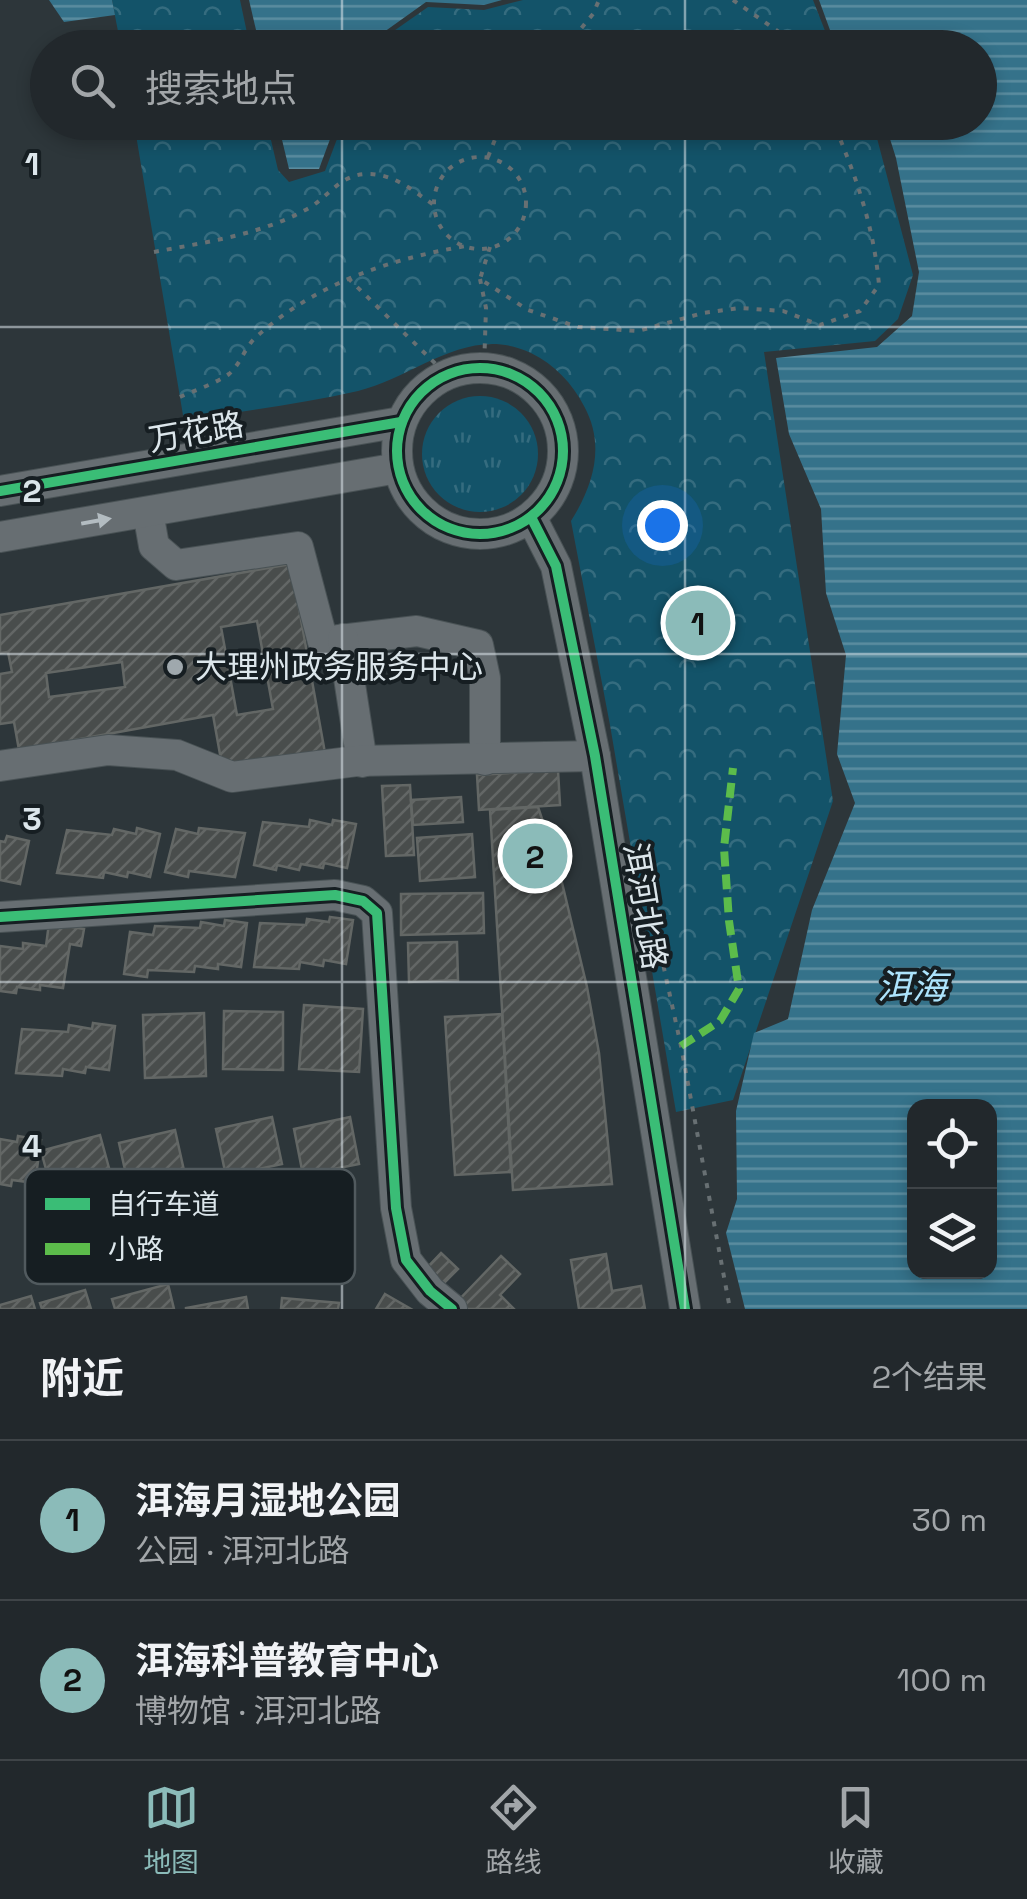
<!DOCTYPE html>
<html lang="zh">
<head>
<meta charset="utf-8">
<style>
  body { margin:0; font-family:"Space Grotesk","Noto Sans SC",sans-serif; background:#2a3034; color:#f1f3f6 }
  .controls { position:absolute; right:30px; bottom:30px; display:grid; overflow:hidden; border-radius:20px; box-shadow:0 5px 15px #0003 }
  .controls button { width:90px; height:90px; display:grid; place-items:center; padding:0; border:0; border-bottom:2px solid #3f4448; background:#22282c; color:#f1f3f6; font:50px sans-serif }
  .you { position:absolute; left:662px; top:525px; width:35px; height:35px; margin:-25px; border:8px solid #fff; border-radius:50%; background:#1a73e8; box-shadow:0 0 0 15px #1a73e833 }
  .badge { display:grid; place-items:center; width:65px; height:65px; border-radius:50%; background:#8bbbb9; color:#111; font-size:32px; font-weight:700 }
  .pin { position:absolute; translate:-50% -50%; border:5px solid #fff; box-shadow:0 2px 10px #0006 }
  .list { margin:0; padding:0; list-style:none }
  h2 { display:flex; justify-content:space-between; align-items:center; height:130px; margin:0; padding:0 40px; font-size:42px }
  h2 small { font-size:32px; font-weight:400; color:#a2a6a9 }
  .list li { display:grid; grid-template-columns:65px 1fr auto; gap:30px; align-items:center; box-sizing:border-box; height:160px; padding:0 40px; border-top:2px solid #3f4448 }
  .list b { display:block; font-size:38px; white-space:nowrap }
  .list p { margin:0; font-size:32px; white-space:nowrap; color:#a2a6a9 }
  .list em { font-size:32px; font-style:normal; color:#a2a6a9 }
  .icon { flex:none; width:55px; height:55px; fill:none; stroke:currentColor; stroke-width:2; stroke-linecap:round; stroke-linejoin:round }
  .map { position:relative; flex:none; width:1027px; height:1309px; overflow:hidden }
  .search { position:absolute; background:#22282c; box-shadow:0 5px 15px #0003; left:30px; right:30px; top:30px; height:110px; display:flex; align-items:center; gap:25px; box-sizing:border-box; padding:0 35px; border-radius:55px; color:#a2a6a9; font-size:38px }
  .sheet { height:450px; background:#22282c }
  nav { display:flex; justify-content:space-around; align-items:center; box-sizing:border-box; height:140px; border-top:2px solid #3f4448; background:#22282c; font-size:28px; color:#a2a6a9 }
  nav a { display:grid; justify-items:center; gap:5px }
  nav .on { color:#8bbbb9 }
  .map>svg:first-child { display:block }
  .grass { fill:url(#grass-tufts) }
  .park { fill:url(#park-crowns) }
  .water { fill:url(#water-rules); fill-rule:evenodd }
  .building { fill:url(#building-hatch); stroke:#636765; stroke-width:2.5; fill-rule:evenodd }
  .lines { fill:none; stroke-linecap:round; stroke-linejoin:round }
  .minor-casing { stroke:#495255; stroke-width:32 }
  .path { stroke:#687073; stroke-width:4; stroke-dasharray:5 8; stroke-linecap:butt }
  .minor { stroke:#676e72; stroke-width:30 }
  .quiet { stroke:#5cbc4b; stroke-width:8; stroke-dasharray:15 8; stroke-linecap:butt }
  .cycleway-casing { stroke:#161e22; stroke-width:16 }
  .cycleway { stroke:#3abd76; stroke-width:10 }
  .oneway { fill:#b3bcc1 }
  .grid { fill:none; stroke:#dce6eb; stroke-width:2.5; stroke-opacity:0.55 }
  .poi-dot { fill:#9fa8ad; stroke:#161e22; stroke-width:4 }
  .labels { text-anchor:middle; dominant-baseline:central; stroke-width:8; stroke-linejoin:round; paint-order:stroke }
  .street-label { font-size:32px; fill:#dce6eb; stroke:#161e22 }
  .poi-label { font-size:32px; fill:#dce6eb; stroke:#161e22; text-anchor:start }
  .water-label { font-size:35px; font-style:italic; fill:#ade3fc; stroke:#161e22 }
  .key { fill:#161e22; stroke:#515a5e; stroke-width:2.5 }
  .key-label { font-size:28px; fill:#dce6eb }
  .grid-label { font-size:32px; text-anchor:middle; font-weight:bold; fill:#dce6eb; stroke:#161e22; stroke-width:8; stroke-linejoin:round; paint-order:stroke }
</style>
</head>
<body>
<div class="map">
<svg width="1027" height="1309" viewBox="0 0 1027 1309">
  <defs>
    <pattern id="grass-tufts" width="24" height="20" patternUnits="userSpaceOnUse" patternTransform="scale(2.5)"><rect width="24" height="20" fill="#135369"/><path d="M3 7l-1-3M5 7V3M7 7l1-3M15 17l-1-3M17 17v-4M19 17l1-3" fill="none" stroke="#356c7f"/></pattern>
    <pattern id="park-crowns" width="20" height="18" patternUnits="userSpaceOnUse" patternTransform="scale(2.5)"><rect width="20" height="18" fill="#135369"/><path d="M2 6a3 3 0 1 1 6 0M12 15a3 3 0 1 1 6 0" fill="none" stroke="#356c7f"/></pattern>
    <pattern id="water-rules" width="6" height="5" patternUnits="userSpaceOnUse" patternTransform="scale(2.5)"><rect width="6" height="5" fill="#35728a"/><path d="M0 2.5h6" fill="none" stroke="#5b8da0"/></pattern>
    <pattern id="building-hatch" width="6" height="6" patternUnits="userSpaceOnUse" patternTransform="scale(2.5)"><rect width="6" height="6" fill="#494d4c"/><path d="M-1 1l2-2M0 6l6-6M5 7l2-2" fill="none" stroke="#636766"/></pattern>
  </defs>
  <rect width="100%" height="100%" fill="#2d363a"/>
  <!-- grass -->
  <circle class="grass" cx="480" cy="454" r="58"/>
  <!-- park -->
  <g class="park">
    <path d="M112 0H240L250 47H121Z"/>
    <path d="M523 0H813L827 36 839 47H371L428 7 484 10Z"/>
    <path d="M134 123H267L278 170 289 182 325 171 343 123H873L913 275 898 319 875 341 764 352 833 801 733 1100 676 1112 610 725 571 521C593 486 606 446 584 406 572 383 555 365 531 353 468 323 416 377 358 391 301 404 241 411 184 421Z"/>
  </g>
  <!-- water -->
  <g class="water">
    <path d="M49 0H112L115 15 64 22Z"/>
    <path d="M249 0H502L484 5 426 2 363 47H260Z"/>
    <path d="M819 0H1027V1309H745L726 1233 737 1199 736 1111 754 1033 788 1019 812 910 855 803 837 754 846 655 826 593 821 509 789 434 776 358 877 347 912 316 919 272 896 158 885 123 980 122V48L848 47 830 30ZM990 1106V1272H914V1106Z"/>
    <path d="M278 123H336L319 169H289Z"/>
  </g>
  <!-- building -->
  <g class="building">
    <path d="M291 564 325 753 223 771 213 715 19 750 14 722 0 724V674L12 672 8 652 0 653V615ZM257 621 273 709 237 715 221 627ZM122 662 125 687 49 697 46 673Z"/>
    <path d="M558 770 560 805 479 810 477 775Z"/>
    <path d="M410 785 414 855 386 856 382 786Z"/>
    <path d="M461 797 463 822 413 825 411 800Z"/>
    <path d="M538 807 558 866 587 987 599 1053 612 1184 513 1190 490 810Z"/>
    <path d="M310 820 332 825 333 820 356 824 347 868 324 863 323 868 301 864 299 870 277 865 276 870 254 865 263 822 309 827Z"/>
    <path d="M137 828 160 834 150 877 128 872 127 877 104 872 103 878 57 873 67 830 112 835 114 829 136 834Z"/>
    <path d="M199 828 245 833 235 877 189 871 188 877 165 872 176 829 198 834Z"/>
    <path d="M472 834 475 877 420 881 417 838Z"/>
    <path d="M7 836 29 841 20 884 0 880V841L5 842Z"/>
    <path d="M483 893 484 933 401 935V894Z"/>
    <path d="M330 917 353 920 346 964 324 960 323 966 300 962 299 969 254 967 260 923 306 925 307 919 329 922Z"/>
    <path d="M225 920 247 923 241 967 218 964V969L195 966 194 972 148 970 147 977 124 974 130 932 153 935 155 926 200 928 201 922 224 926Z"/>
    <path d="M49 923 84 929 81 946 70 944 63 988 40 985V990L17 987 16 993 0 991V946L23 949V943L46 946Z"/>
    <path d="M457 942 458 980 409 982 408 943Z"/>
    <path d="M304 1005 363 1009 359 1072 299 1069Z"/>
    <path d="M224 1011 283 1012V1070L223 1069Z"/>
    <path d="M204 1013 206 1076 145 1078 143 1015Z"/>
    <path d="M502 1014 511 1172 455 1175 445 1017Z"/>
    <path d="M93 1023 115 1026 109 1070 86 1067 85 1073 63 1069 62 1076 16 1073 22 1029 68 1032 69 1025 92 1029Z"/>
    <path d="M272 1117 282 1164 226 1176 216 1129Z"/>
    <path d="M350 1117 359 1164 303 1175 294 1129Z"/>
    <path d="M175 1130 185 1175 129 1188 119 1143Z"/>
    <path d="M100 1135 112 1179 53 1195 41 1151Z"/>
    <path d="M18 1136 41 1140 35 1183 12 1180 11 1186 0 1184V1139L17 1142Z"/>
    <path d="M441 1253 458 1269 440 1287 423 1272Z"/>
    <path d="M606 1254 612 1291 641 1286 645 1309H579L571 1260Z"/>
    <path d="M501 1256 520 1274 500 1295 514 1309H458L454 1305Z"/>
    <path d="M168 1284 174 1309H115L112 1299Z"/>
    <path d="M85 1290 91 1309H42L40 1303Z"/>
    <path d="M385 1294 411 1309H376Z"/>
    <path d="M31 1296 35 1309H0V1305Z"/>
    <path d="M246 1297 248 1309H186V1308Z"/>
    <path d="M282 1298 339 1303 338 1309H281Z"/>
  </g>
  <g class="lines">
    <!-- minor casing -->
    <g class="minor-casing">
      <g id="minor">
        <circle cx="480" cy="451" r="83"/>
        <path d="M0 491 401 422"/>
        <path d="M148 512 154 546 176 565 298 547 323 642 417 631 478 645 485 678V760"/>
        <path d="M531 517 556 566 595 756 685 1309"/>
        <path d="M0 537 398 468"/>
        <path d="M343 639 362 762"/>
        <path d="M0 766 108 750 177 755 232 777 357 761 595 756"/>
        <path d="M0 917 335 895 363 901 377 913 396 1208 406 1260 430 1291 452 1309"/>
      </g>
    </g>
    <!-- path -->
    <g class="path">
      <path d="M733 0 802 48"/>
      <path d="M565 48 593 14 599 0"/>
      <path d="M488 157 502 122"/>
      <circle cx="480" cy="203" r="46"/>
      <path d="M490 247 480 279 528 310 578 327 638 331 703 313 740 308 783 311 820 325 860 311 879 285C874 227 856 176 833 122"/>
      <path d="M154 252C206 242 261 235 309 208 329 196 340 175 366 174 394 173 413 191 434 205"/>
      <path d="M348 278 447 375"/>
      <path d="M480 279 486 308 484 369"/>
      <path d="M180 397C195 390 215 384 229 374 240 365 245 347 256 337 315 284 389 259 466 246"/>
      <path d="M658 941 681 1046 730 1309"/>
    </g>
    <!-- minor -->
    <use href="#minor" class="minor"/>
    <!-- quiet -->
    <path class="quiet" d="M681 1046 720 1021 739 989 729 921 724 848 733 768"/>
    <!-- cycleway casing -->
    <g class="cycleway-casing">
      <g id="cycleway">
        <circle cx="480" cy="451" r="83"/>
        <path d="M0 491 401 422"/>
        <path d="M531 517 556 566 595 756 685 1309"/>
        <path d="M0 917 335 895 363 901 377 913 396 1208 406 1260 430 1291 452 1309"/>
      </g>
    </g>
    <!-- cycleway -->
    <use href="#cycleway" class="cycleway"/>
  </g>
  <!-- one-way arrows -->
  <defs><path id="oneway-solid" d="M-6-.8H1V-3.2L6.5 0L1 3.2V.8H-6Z" transform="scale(2.5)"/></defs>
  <use class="oneway" href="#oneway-solid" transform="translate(96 521) rotate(-10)"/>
  <!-- grid -->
  <path class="grid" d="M342 0V48M685 0V48M342 122V1309M685 122V1309M0 327H1027M0 654H1027M0 982H1027"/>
  <!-- markers -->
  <circle class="poi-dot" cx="175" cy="667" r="10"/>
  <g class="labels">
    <!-- street labels -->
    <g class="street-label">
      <text transform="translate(196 432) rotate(-10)">万花路</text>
      <text transform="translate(645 906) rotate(81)">洱河北路</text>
    </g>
    <!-- poi labels -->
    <g class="poi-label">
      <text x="195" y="667">大理州政务服务中心</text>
    </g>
    <!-- water labels -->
    <g class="water-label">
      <text x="912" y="987">洱海</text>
    </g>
  </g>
  <!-- legend -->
  <rect x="25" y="1169" width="330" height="115" rx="15" class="key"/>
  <rect x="45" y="1198" width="45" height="12" fill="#3abd76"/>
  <rect x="45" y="1243" width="45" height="12" fill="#5cbc4b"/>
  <g class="key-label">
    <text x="108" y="1214">自行车道</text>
    <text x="108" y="1259">小路</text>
  </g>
  <g class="grid-label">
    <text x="32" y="175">1</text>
    <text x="32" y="502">2</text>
    <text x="32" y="830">3</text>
    <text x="32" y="1157">4</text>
  </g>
</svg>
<div class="controls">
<button><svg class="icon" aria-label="locate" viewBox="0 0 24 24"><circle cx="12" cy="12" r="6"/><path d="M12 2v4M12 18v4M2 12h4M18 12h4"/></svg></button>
<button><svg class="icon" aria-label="layers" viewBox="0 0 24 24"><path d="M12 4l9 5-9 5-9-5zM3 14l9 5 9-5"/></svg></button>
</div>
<div class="you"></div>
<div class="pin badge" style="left:698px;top:623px">1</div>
<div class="pin badge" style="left:535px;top:856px">2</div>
<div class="search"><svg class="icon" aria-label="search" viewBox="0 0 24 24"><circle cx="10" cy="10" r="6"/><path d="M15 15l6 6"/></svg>搜索地点</div>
</div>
<section class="sheet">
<h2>附近<small>2个结果</small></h2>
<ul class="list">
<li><span class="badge">1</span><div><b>洱海月湿地公园</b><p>公园 · 洱河北路</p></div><em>30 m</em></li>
<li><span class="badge">2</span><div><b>洱海科普教育中心</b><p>博物馆 · 洱河北路</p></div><em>100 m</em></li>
</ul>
</section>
<nav>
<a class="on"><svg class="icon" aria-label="map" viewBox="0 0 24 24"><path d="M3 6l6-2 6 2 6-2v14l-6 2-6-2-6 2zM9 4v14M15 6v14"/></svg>地图</a>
<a><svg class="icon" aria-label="directions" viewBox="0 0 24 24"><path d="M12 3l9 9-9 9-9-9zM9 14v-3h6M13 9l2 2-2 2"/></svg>路线</a>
<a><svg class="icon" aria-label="saved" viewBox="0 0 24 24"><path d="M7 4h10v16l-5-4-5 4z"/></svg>收藏</a>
</nav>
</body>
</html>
